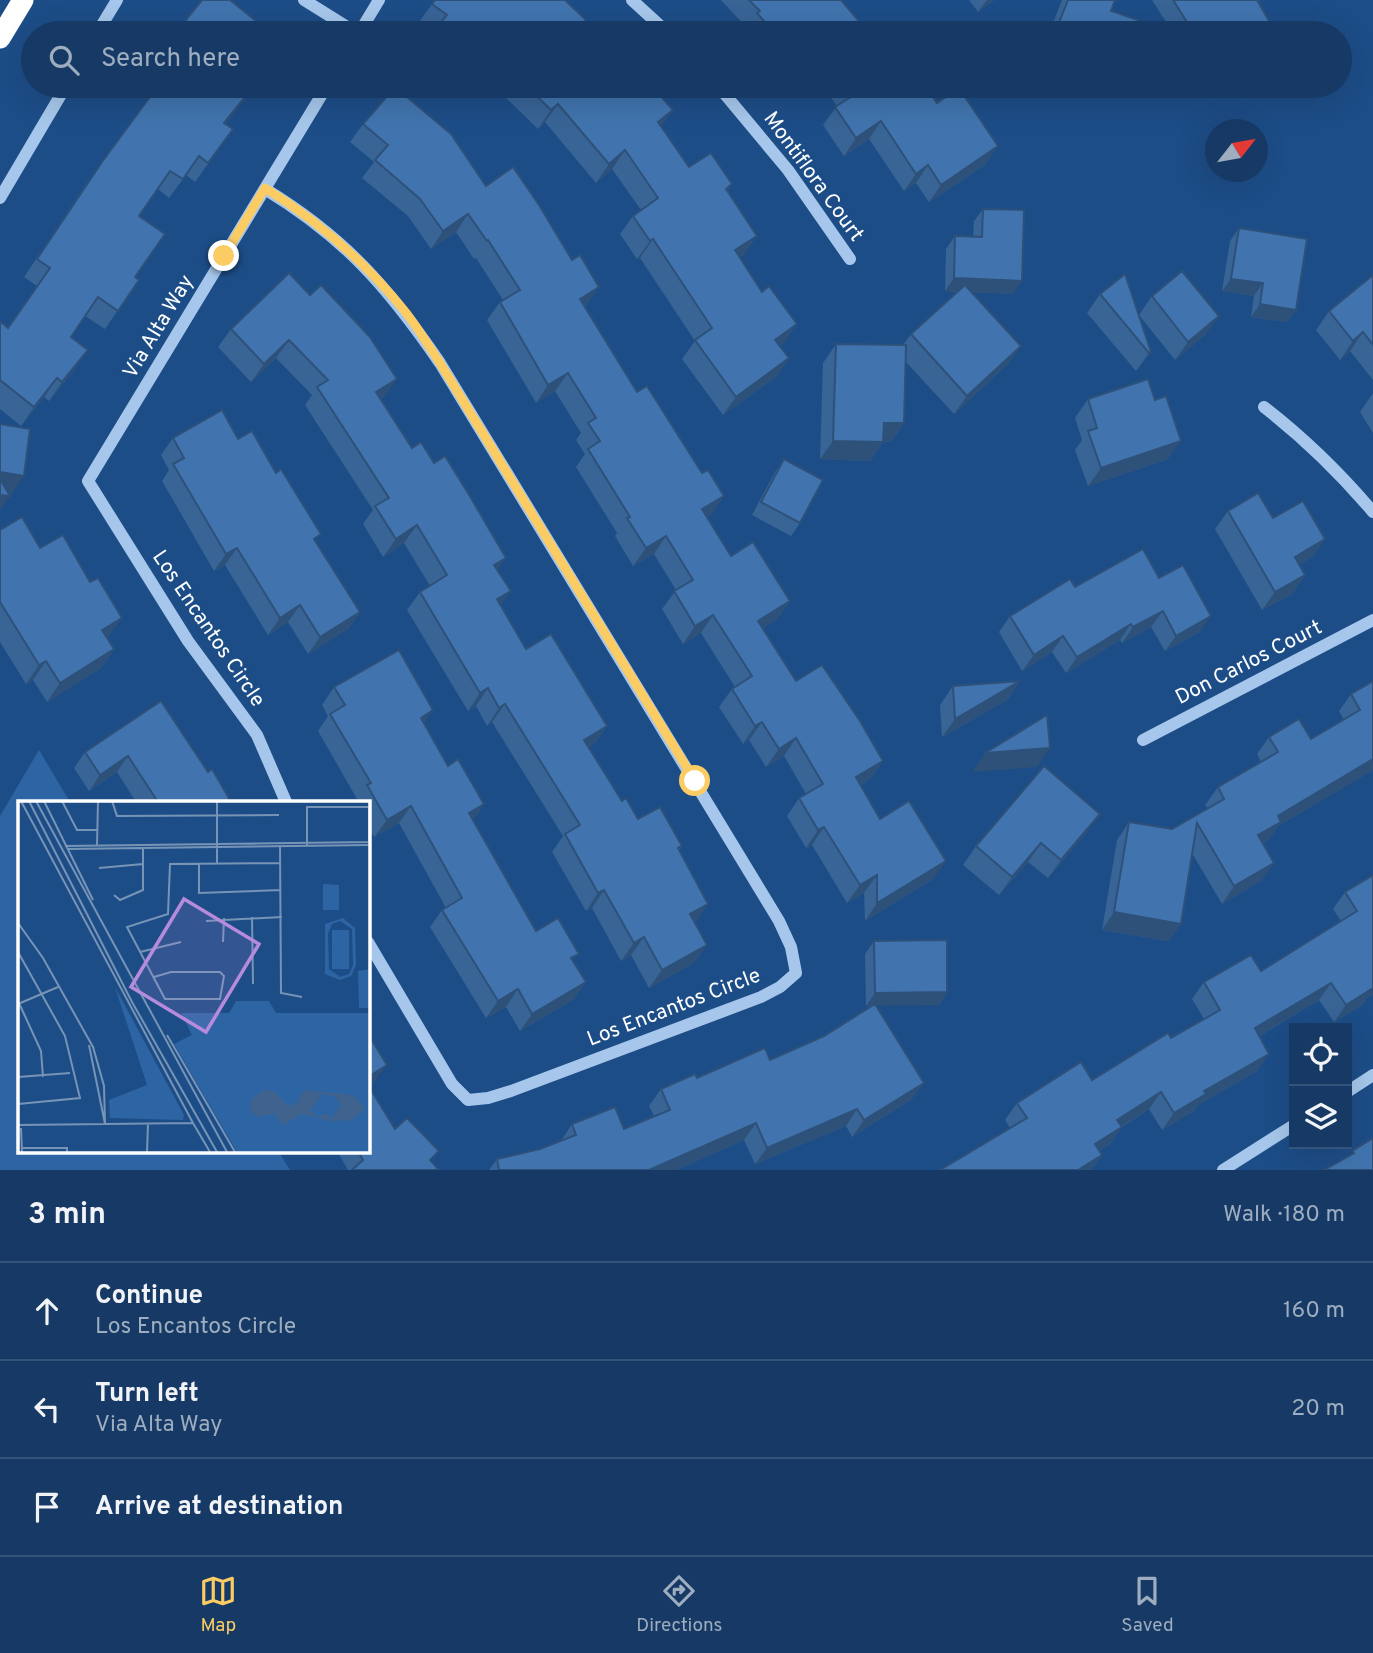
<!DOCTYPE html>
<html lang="en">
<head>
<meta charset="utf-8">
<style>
  body { margin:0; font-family:Overpass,sans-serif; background:#23456e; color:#f1f3f6 }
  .controls { position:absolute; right:21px; bottom:21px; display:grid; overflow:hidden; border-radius:0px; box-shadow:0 7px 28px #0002 }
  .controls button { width:63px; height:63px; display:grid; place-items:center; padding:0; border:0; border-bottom:2px solid #355479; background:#163a65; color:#f1f3f6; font:35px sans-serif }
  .compass { position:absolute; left:1205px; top:119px; width:63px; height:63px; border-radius:50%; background:#163a65; box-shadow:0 7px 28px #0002; rotate:59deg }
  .stop { position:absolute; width:21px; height:21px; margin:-16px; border:5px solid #fbcc64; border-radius:50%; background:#fff }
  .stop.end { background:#fbcc64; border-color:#fff; box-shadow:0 2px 7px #0008 }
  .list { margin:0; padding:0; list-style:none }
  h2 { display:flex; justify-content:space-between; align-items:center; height:91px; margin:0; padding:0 28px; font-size:30px }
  h2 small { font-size:23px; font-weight:400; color:#9eadbf }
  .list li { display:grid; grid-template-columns:46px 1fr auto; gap:21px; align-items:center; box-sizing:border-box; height:98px; padding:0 28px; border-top:2px solid #355479 }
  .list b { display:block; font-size:26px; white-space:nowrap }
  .list p { margin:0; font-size:23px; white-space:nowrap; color:#9eadbf }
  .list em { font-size:23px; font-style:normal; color:#9eadbf }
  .icon { flex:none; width:38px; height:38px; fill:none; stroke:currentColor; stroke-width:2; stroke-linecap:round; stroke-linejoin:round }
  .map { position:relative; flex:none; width:1373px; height:1170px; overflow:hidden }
  .search { position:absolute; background:#163a65; box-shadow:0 7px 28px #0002; left:21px; right:21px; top:21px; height:77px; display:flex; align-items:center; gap:18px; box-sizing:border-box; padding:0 24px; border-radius:38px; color:#9eadbf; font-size:26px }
  .sheet { height:385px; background:#163a65 }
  nav { display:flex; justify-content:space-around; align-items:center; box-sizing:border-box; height:98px; border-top:2px solid #355479; background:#163a65; font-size:19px; color:#9eadbf }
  nav a { display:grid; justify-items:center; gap:4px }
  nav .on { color:#fbcc64 }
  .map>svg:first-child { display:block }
  .green { fill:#2d65a4 }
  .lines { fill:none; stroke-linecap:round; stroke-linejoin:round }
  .minor { stroke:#a6c7eb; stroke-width:12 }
  .highway { stroke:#fff; stroke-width:21 }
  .wall { fill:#386496 }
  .shaded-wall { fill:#2e517a }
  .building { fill:#4174ae; stroke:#2e517a; stroke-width:2 }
  .route { stroke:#fbcc64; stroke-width:9 }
  .labels { text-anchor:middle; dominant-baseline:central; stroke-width:5; stroke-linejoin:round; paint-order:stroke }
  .street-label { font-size:21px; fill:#fff; stroke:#1d4d87 }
  .inset-road { fill:none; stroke:#7794b7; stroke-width:2 }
  .view { fill:#b68bdc; fill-opacity:0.15; stroke:#b68bdc; stroke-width:3.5 }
  .inset-edge { fill:none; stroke:#fff; stroke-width:3.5 }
</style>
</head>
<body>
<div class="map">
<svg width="1373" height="1170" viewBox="0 0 1373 1170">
  <rect width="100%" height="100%" fill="#1d4d87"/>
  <!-- green -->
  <path class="green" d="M39 750 70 802H19V1151H278L290 1170H0V816Z"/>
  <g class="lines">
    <!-- minor -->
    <g class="minor">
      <path d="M304 0 357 33"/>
      <path d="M632 0 668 33"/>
      <path d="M97 33 117 0"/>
      <path d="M359 33 379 0"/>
      <path d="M718 86 788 170 850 259"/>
      <path d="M265 189C344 237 388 287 440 363L779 921 791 947 796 973 780 987 761 997 511 1091 488 1098 468 1100 452 1084 368 942"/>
      <path d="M0 198 66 86"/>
      <path d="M1264 407C1304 438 1340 473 1373 512"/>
      <path d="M1143 740 1373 620"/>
      <path d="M286 802 257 735 188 641 88 481 327 86"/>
      <path d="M1347 1092 1373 1075"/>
      <path d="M1223 1170 1294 1125"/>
    </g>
    <!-- highway -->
    <path class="highway" d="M0 38 23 0"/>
  </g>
  <!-- wall -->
  <g class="wall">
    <path d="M435 0 580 29 584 33H433L419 22Z"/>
    <path d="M721 0H841L869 33H747L745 31 747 28Z"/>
    <path d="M969 0H994L978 12Z"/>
    <path d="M1062 0H1115L1111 11 1133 33H1049Z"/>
    <path d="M1152 0H1260L1258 1 1260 33H1173Z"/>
    <path d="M181 26 271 33H176Z"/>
    <path d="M494 86H652L673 110 661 126 689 167 732 184 727 191 744 255 740 257 784 343 780 346 789 358 776 377 723 415 682 359 695 341 640 258 637 259 620 234 633 216 641 210 612 169 596 183 545 122 538 129Z"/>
    <path d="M823 86H926L937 103 986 164 929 202 916 183 904 191 869 139 844 156 823 125 837 106Z"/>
    <path d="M226 124 233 129 195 182 186 175 169 198 158 189 139 216 135 277 139 280 105 329 85 316 71 337 75 369 49 401 44 397 21 426 0 409V324L8 328 37 286 24 277 89 180Z"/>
    <path d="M363 124 486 186 587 304 585 306 712 514 707 517 731 556 790 601 777 619 763 628 796 681 883 761 870 779 861 785 880 819 933 879 865 921 864 893 847 903 812 845 806 848 787 816 799 798 806 794 784 756 766 767 749 740 743 744 719 707 732 689 735 687 701 633 683 644 662 609 676 590 654 554 633 566 615 536 617 533 576 467 585 454 576 440 581 433 555 391 536 403 487 320 500 302 503 300 476 258 474 259 456 232 431 249 408 216 362 178 374 162 350 142Z"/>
    <path d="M983 209 1013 294 972 292 1021 346 1008 364 954 414 905 361 904 423 891 442H883L870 461 820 459 823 363 836 344 903 345 911 334 958 292 945 291 946 249 955 236 973 237 974 221Z"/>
    <path d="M1239 228 1296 310 1287 322 1251 317 1254 296 1222 291 1230 241Z"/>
    <path d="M289 273 384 397 381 399 412 448 497 570 501 605 526 649 607 726 594 744 589 747 622 801 638 819 682 846 679 850 708 904 695 922 694 963 649 988 631 955 621 961 592 908 586 911 552 852 563 836 492 722 487 726 476 706 468 711 407 610 420 592 430 586 404 543 383 557 363 524 373 510 305 405 312 395 276 358 251 382 218 347 231 329Z"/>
    <path d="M1373 275V380L1350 351 1340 360 1316 330 1329 311Z"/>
    <path d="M1100 294 1151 352 1136 371 1087 313Z"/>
    <path d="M1152 296 1206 334 1175 360 1139 315Z"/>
    <path d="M1373 393V433L1360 412Z"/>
    <path d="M1088 399 1168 459 1088 486 1075 450 1082 440 1075 418Z"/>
    <path d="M173 438 238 439 316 542 360 612 348 629 308 654 288 622 268 635 225 565 214 571 162 481 169 470 161 455Z"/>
    <path d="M784 459 800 523 791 536 752 515 775 472Z"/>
    <path d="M1228 511 1325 539 1312 557 1299 565 1305 575 1292 594 1262 610 1215 529Z"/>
    <path d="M0 530 40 548 109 636 107 638 114 649 101 668 47 702 33 680 26 684 0 642Z"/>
    <path d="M1159 578 1200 632 1165 651 1151 627 1122 643 1120 640 1066 673 1052 652 1022 671 999 632 1010 616 1075 587Z"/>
    <path d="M1020 681 1007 700 942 737 940 705 953 686Z"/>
    <path d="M1373 681V770L1278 826 1269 839 1263 843 1262 880 1222 904 1192 853 1181 924 1168 941 1102 930 1117 840 1129 822 1172 829 1208 808 1205 805 1218 787 1261 762 1257 754 1269 737 1311 739 1344 720 1339 711 1351 694Z"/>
    <path d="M334 687 424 724 448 766 484 804 473 820 536 931 573 962 586 982 573 1000 520 1031 506 1007 486 1018 430 927 442 910 446 908 399 823 374 837 368 825V802H355L357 799 318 731 328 716 322 705Z"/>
    <path d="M161 701 228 802H136L117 772 89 791 74 768 85 752Z"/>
    <path d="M1087 832 1048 878 1028 862 999 895 963 865 976 846Z"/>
    <path d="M1373 875 1366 999 1362 1005 1334 1022 1319 1000 1259 1036 1257 1071 1198 1105 1194 1111 1162 1130 1149 1109 1122 1127 1110 1144 1099 1151 1102 1155 1091 1170H940L1010 1128 1005 1120 1017 1103 1092 1080 1204 1019 1192 999 1204 982 1261 971 1341 921 1333 909 1345 892Z"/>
    <path d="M874 941 947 992 939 1005H876L912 1099 852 1137 846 1126 755 1164 744 1140 676 1170H489L497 1159 540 1149 561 1141 572 1124 624 1129 654 1116 649 1106 661 1089 697 1078 770 1060 824 1036 872 1006H866L865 954Z"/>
    <path d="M368 1034 375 1081 368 1086 395 1129 439 1170H348L337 1151H368Z"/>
  </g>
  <!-- shaded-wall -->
  <g class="shaded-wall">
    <path d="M987 0H994L978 12Z"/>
    <path d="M1269 21 1260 33H1248Z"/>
    <path d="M254 86H256L211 142 224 123Z"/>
    <path d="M1041 86H1111L1104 96 1084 88 1076 99Z"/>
    <path d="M558 104 545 122 538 129 551 110Z"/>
    <path d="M673 110 659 129 658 122Z"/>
    <path d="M881 121 869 139 844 156 856 138Z"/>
    <path d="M998 146 986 164 929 202 941 185Z"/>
    <path d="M625 150 612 169 596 183 609 164Z"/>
    <path d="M928 165 916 183 904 191 916 174Z"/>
    <path d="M468 214 456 232 431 249 443 231Z"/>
    <path d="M757 236 744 255 722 269 735 250Z"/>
    <path d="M653 239 640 258 637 259 650 241Z"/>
    <path d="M954 278 1022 281 1013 294 945 291Z"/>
    <path d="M1231 279 1263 283 1254 296 1222 291Z"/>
    <path d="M599 287 587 304 568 316 580 299Z"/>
    <path d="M1260 304 1296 310 1287 322 1251 317Z"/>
    <path d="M1219 316 1206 334 1175 360 1188 342Z"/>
    <path d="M797 324 784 343 762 358 775 340Z"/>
    <path d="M1363 332 1350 351 1340 360 1353 341Z"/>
    <path d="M289 340 276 358 251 382 264 364Z"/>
    <path d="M1021 346 1008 364 954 414 967 396Z"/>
    <path d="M88 350 75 369 49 401 62 382Z"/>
    <path d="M1151 352 1138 370 1136 371 1149 353Z"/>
    <path d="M789 358 776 377 723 415 736 397Z"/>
    <path d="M568 373 555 391 536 403 548 385Z"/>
    <path d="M57 378 44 397 21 426 34 407Z"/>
    <path d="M397 379 384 397 364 410 376 392Z"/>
    <path d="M884 423H904L891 442 871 441Z"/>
    <path d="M833 441 883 442 870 461 820 459Z"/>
    <path d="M1181 441 1168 459 1088 486 1101 468Z"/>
    <path d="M0 472 24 476 11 495 0 493Z"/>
    <path d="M0 495 10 496 0 510Z"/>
    <path d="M724 496 712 514 690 527 702 509Z"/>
    <path d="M417 525 404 543 383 557 396 539Z"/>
    <path d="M666 536 654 554 633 566 646 548Z"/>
    <path d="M1325 539 1312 557 1282 575 1295 557Z"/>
    <path d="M237 548 225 565 214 571 226 554Z"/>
    <path d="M506 558 493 576 494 565Z"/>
    <path d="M1305 575 1292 594 1262 610 1275 592Z"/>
    <path d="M511 591 498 609 497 599Z"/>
    <path d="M790 601 777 619 746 638 758 621Z"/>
    <path d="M300 605 288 622 268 635 280 618Z"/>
    <path d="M1163 611 1151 627 1122 643 1133 627Z"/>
    <path d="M360 612 348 629 308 654 320 637Z"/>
    <path d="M713 615 701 633 683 644 695 626Z"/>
    <path d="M1211 616 1200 632 1165 651 1176 636Z"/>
    <path d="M122 618 109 636 89 649 102 630Z"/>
    <path d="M1131 624 1120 640 1066 673 1077 657Z"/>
    <path d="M1063 636 1052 652 1022 671 1034 655Z"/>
    <path d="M114 649 101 668 47 702 60 683Z"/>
    <path d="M46 661 33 680 26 684 39 665Z"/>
    <path d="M1020 681 1007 700 942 737 955 719Z"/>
    <path d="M488 688 476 706 468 711 480 693Z"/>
    <path d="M505 704 492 722 487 726 499 708Z"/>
    <path d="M433 710 421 728V718Z"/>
    <path d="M762 722 749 740 743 744 755 726Z"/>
    <path d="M607 726 594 744 572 758 584 740Z"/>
    <path d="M796 738 784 756 766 767 779 749Z"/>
    <path d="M1050 748 1037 767 972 772 985 753Z"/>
    <path d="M128 756 117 772 89 791 100 775Z"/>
    <path d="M1373 759V770L1278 826 1269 839 1246 852 1258 835 1278 816Z"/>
    <path d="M883 761 870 779 844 795 856 777Z"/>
    <path d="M484 804 472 822 469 813Z"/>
    <path d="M411 806 399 823 374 837 387 820Z"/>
    <path d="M1100 814 1087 832 1048 878 1061 860Z"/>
    <path d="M824 827 812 845 806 848 818 830Z"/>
    <path d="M1041 843 1028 862 999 895 1012 877Z"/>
    <path d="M946 861 933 879 865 921 877 903Z"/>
    <path d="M1274 863 1262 880 1222 904 1234 886Z"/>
    <path d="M877 875 864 893 847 903 860 885Z"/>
    <path d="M604 890 592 908 586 911 598 893Z"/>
    <path d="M708 904 696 922 677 932 690 914Z"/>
    <path d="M1114 912 1181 924 1168 941 1102 930Z"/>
    <path d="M644 937 631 955 621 961 634 943Z"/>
    <path d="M707 945 694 963 649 988 662 970Z"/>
    <path d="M586 982 573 1000 520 1031 532 1014Z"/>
    <path d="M1331 983 1319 1000 1243 1045 1255 1028Z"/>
    <path d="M1373 985V995L1366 999 1362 1005 1334 1022 1346 1005Z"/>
    <path d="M518 989 506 1007 486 1018 498 1001Z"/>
    <path d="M947 992 939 1005 866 1006 875 993Z"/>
    <path d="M1269 1054 1257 1071 1198 1105 1194 1111 1162 1130 1174 1113 1204 1091Z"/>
    <path d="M387 1065 375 1081 368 1086V1077Z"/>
    <path d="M924 1083 912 1099 852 1137 864 1120Z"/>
    <path d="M1161 1092 1149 1109 1105 1137 1117 1120Z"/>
    <path d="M857 1109 846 1126 755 1164 767 1148Z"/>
    <path d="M756 1123 744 1140 676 1170H649Z"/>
    <path d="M1122 1127 1110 1144 1083 1161 1095 1144Z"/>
    <path d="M1102 1155 1091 1170H1078Z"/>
  </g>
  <!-- building -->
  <g class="building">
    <path d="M202 0H230L271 33H189L181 26Z"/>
    <path d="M435 0H565L586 20 578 28 584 33H455L441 22 447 15 432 4Z"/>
    <path d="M749 0H841L869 33H804L797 24 786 33H774L757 13 760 11Z"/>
    <path d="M1068 0H1115L1111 11 1138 20 1133 33H1055Z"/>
    <path d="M1173 0H1257L1269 21 1248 33H1194Z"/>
    <path d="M158 86H174L178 89 180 86H254L224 123 233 129 208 163 199 156 183 179 170 171 139 216 165 234 135 277 139 280 118 311 98 297 71 337 88 350 62 382 57 378 34 407 0 380V324L1 322 8 328 50 268 37 259 102 162Z"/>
    <path d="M526 86H652L673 110 658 122 689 167 711 153 732 184 726 189 757 236 735 250 762 292 769 286 797 324 775 340 789 358 736 397 695 340 712 328 653 239 650 241 633 216 658 198 625 150 609 164 558 104 551 110Z"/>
    <path d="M848 86H926L937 103 959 88 998 146 941 185 928 165 916 174 881 121 856 138 835 107 854 95Z"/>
    <path d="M395 87 451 134 486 186 513 167 539 205 572 260 580 255 599 287 580 299 637 392 647 386 702 473 708 470 724 496 702 509 731 556 753 542 790 601 758 621 796 681 822 665 860 721 883 761 856 777 880 819 909 801 946 861 877 903V875L860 885 824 827 818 830 799 798 823 784 796 738 779 749 762 722 755 726 732 689 752 676 713 615 695 626 674 591 693 580 666 536 646 548 627 518 630 517 588 449 600 441 588 423 596 418 568 373 548 385 500 302 520 290 488 240 487 241 468 214 443 231 420 199 375 160 388 145 363 124Z"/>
    <path d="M983 209 1024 210 1022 281 954 278 955 236 982 237Z"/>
    <path d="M1239 228 1307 239 1296 310 1260 304 1263 283 1231 279Z"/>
    <path d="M1182 271 1219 316 1188 342 1152 296Z"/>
    <path d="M289 273 310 295 321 285 370 337 397 379 376 392 412 448 421 442 434 463 445 456 468 493 506 558 494 565 511 591 497 599 526 649 551 634 607 726 584 740 622 801 626 798 638 819 660 807 682 846 678 848 708 904 690 914 707 945 662 970 644 937 634 943 604 890 598 893 565 834 580 825 505 704 499 708 488 688 480 693 420 592 447 575 417 525 396 539 375 506 389 498 317 387 328 380 289 340 264 364 231 329Z"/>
    <path d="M1125 274 1151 352 1149 353 1100 294Z"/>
    <path d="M1373 275V345L1363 332 1353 341 1329 311Z"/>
    <path d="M965 285 1021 346 967 396 911 334Z"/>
    <path d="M836 344 906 345 904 423H884L883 442 833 441Z"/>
    <path d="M1148 379 1155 400 1166 396 1181 441 1101 468 1088 431 1097 428 1088 399Z"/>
    <path d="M222 410 238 439 252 431 276 473 281 469 321 534 314 539 360 612 320 637 300 605 280 618 237 548 226 554 173 464 184 458 173 438Z"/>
    <path d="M0 424 30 429 24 476 0 472Z"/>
    <path d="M784 459 823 480 800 523 761 502Z"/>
    <path d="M0 479 10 496 0 495Z"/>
    <path d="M1258 493 1273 518 1303 501 1325 539 1295 557 1305 575 1275 592 1228 511Z"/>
    <path d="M22 517 40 548 63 535 90 582 98 578 122 618 102 630 114 649 60 683 46 661 39 665 0 602V530Z"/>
    <path d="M1143 549 1159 578 1183 565 1211 616 1176 636 1163 611 1133 627 1131 624 1077 657 1063 636 1034 655 1010 616 1070 579 1075 587Z"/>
    <path d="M399 650 433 710 421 718 448 766 458 759 484 804 469 813 536 931 558 918 579 954 571 958 586 982 532 1014 518 989 498 1001 442 910 462 898 411 806 387 820 367 785 371 783 330 714 345 705 334 687Z"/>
    <path d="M1020 681 955 719 953 686Z"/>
    <path d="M1373 681V759L1278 816 1281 822 1258 835 1274 863 1234 886 1197 823 1181 924 1114 912 1129 822 1172 829 1224 799 1218 787 1278 752 1269 737 1299 719 1311 739 1360 710 1351 694Z"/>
    <path d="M161 701 208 772 212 769 230 800 225 802H157H158L128 756 100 775 85 752Z"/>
    <path d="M1047 715 1050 748 985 753Z"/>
    <path d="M1044 766 1100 814 1061 860 1041 843 1012 877 976 846Z"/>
    <path d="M1373 875V988L1346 1005 1331 983 1255 1028 1269 1054 1204 1091 1206 1094 1174 1113 1161 1092 1117 1120 1122 1127 1095 1144 1102 1155 1078 1170H940L1027 1118 1017 1103 1081 1062 1092 1080 1168 1033 1171 1038 1220 1010 1204 982 1251 955 1261 971 1357 911 1345 892Z"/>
    <path d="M947 940V992L875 993 874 941Z"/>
    <path d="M875 1004 924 1083 864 1120 857 1109 767 1148 756 1123 649 1170H499L497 1159 540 1149 576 1135 572 1124 615 1107 624 1129 670 1110 661 1089 695 1074 697 1078 765 1048 770 1060 824 1036Z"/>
    <path d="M368 1034 387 1065 368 1077Z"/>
    <path d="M368 1085 395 1129 407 1118 439 1151 430 1160 439 1170H352L363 1160 358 1151H368Z"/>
    <path d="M1373 1138V1170H1324L1354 1153 1352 1151Z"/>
  </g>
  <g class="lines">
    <!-- route -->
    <path class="route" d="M224 256 265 188C318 221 364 261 403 309 417 326 428 345 440 363L695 781"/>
  </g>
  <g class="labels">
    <!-- street labels -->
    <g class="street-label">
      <text transform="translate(813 177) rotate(54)">Montiflora Court</text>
      <text transform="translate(159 327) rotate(-59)">Via Alta Way</text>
      <text transform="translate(208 629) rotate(56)">Los Encantos Circle</text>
      <text transform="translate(1249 663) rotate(-27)">Don Carlos Court</text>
      <text transform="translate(674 1008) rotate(-21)">Los Encantos Circle</text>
    </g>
  </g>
  <!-- overview -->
  <g transform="translate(18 801)">
    <rect width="352" height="352" fill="#1d4d87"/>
    <path d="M305 83 321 84V109H305ZM325 117 337 127 338 164 333 175 322 179 307 173V123ZM322 120 334 128 335 164 331 173 322 176 311 168 310 133 314 123ZM314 129H331V168H314ZM352 168V207H341L340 170ZM97 186 166 314 165 319 92 317 91 299 129 284ZM218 200H251L258 212H352V351H219L156 243 174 234 163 212H211Z" fill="#2d65a4" fill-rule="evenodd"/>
    <path d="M246 289 257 291 270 305 279 302 286 289 335 294 347 308 334 319 312 320 284 313 265 324 256 312 241 316 232 310 234 298ZM304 293 316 295 323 304 313 318 308 312 299 316 293 309Z" fill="#3f638c" fill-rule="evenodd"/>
    <path class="inset-road" d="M3 0 175 322M11 0 114 201 199 351M18 0 209 351M26 0 75 99M44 0 59 29H80M94 0 99 15 261 14M199 0V63M79 44 80 0M289 44V6H351V42M47 45 352 41M262 45 263 192 284 196M49 48 352 44M181 63V92L263 89M81 67 125 63M96 94 102 99 125 89V47M234 116 235 183M188 120 264 116M0 122 25 157 75 246 86 285 87 323M205 141 206 117M0 151 47 235 62 297 0 303M122 151 163 141M136 176 153 171H202L206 175 202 198H147L129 164 109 126 150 113 152 63 263 62M1 202 23 250 25 276M0 203 40 186M149 234 217 351M71 244 87 323M0 276 52 272M0 324 175 322 192 351M3 327 4 351M4 347H49V351M129 351 130 323"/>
    <path class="view" d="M166 98 241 143 188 231 113 186Z"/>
    <rect width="352" height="352" class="inset-edge"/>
  </g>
</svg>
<div class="controls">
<button><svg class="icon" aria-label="locate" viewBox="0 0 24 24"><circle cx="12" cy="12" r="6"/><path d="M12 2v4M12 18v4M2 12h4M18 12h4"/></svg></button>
<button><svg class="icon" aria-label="layers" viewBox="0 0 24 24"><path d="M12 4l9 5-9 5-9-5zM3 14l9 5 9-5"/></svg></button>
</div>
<svg class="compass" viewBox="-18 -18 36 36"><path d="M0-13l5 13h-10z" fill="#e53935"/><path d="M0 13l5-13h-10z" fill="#9eadbf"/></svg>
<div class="stop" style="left:695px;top:781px"></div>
<div class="stop end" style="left:224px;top:256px"></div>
<div class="search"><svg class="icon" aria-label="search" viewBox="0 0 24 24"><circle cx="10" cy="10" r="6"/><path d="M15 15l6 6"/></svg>Search here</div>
</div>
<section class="sheet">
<h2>3 min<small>Walk · 180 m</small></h2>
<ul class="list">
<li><svg class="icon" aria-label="ahead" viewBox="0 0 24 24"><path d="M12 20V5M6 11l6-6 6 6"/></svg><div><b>Continue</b><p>Los Encantos Circle</p></div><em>160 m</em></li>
<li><svg class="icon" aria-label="left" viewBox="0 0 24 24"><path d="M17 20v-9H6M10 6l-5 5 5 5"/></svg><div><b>Turn left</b><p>Via Alta Way</p></div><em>20 m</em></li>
<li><svg class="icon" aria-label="arrive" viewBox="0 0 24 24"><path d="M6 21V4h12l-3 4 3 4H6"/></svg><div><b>Arrive at destination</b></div></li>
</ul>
</section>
<nav>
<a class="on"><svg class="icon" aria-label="map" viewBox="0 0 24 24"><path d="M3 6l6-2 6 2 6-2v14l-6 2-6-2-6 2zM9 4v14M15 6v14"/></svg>Map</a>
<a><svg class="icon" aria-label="directions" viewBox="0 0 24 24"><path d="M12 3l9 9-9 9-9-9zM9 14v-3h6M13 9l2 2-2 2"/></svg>Directions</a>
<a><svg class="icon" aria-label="saved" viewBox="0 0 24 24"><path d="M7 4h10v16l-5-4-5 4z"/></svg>Saved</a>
</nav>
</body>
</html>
